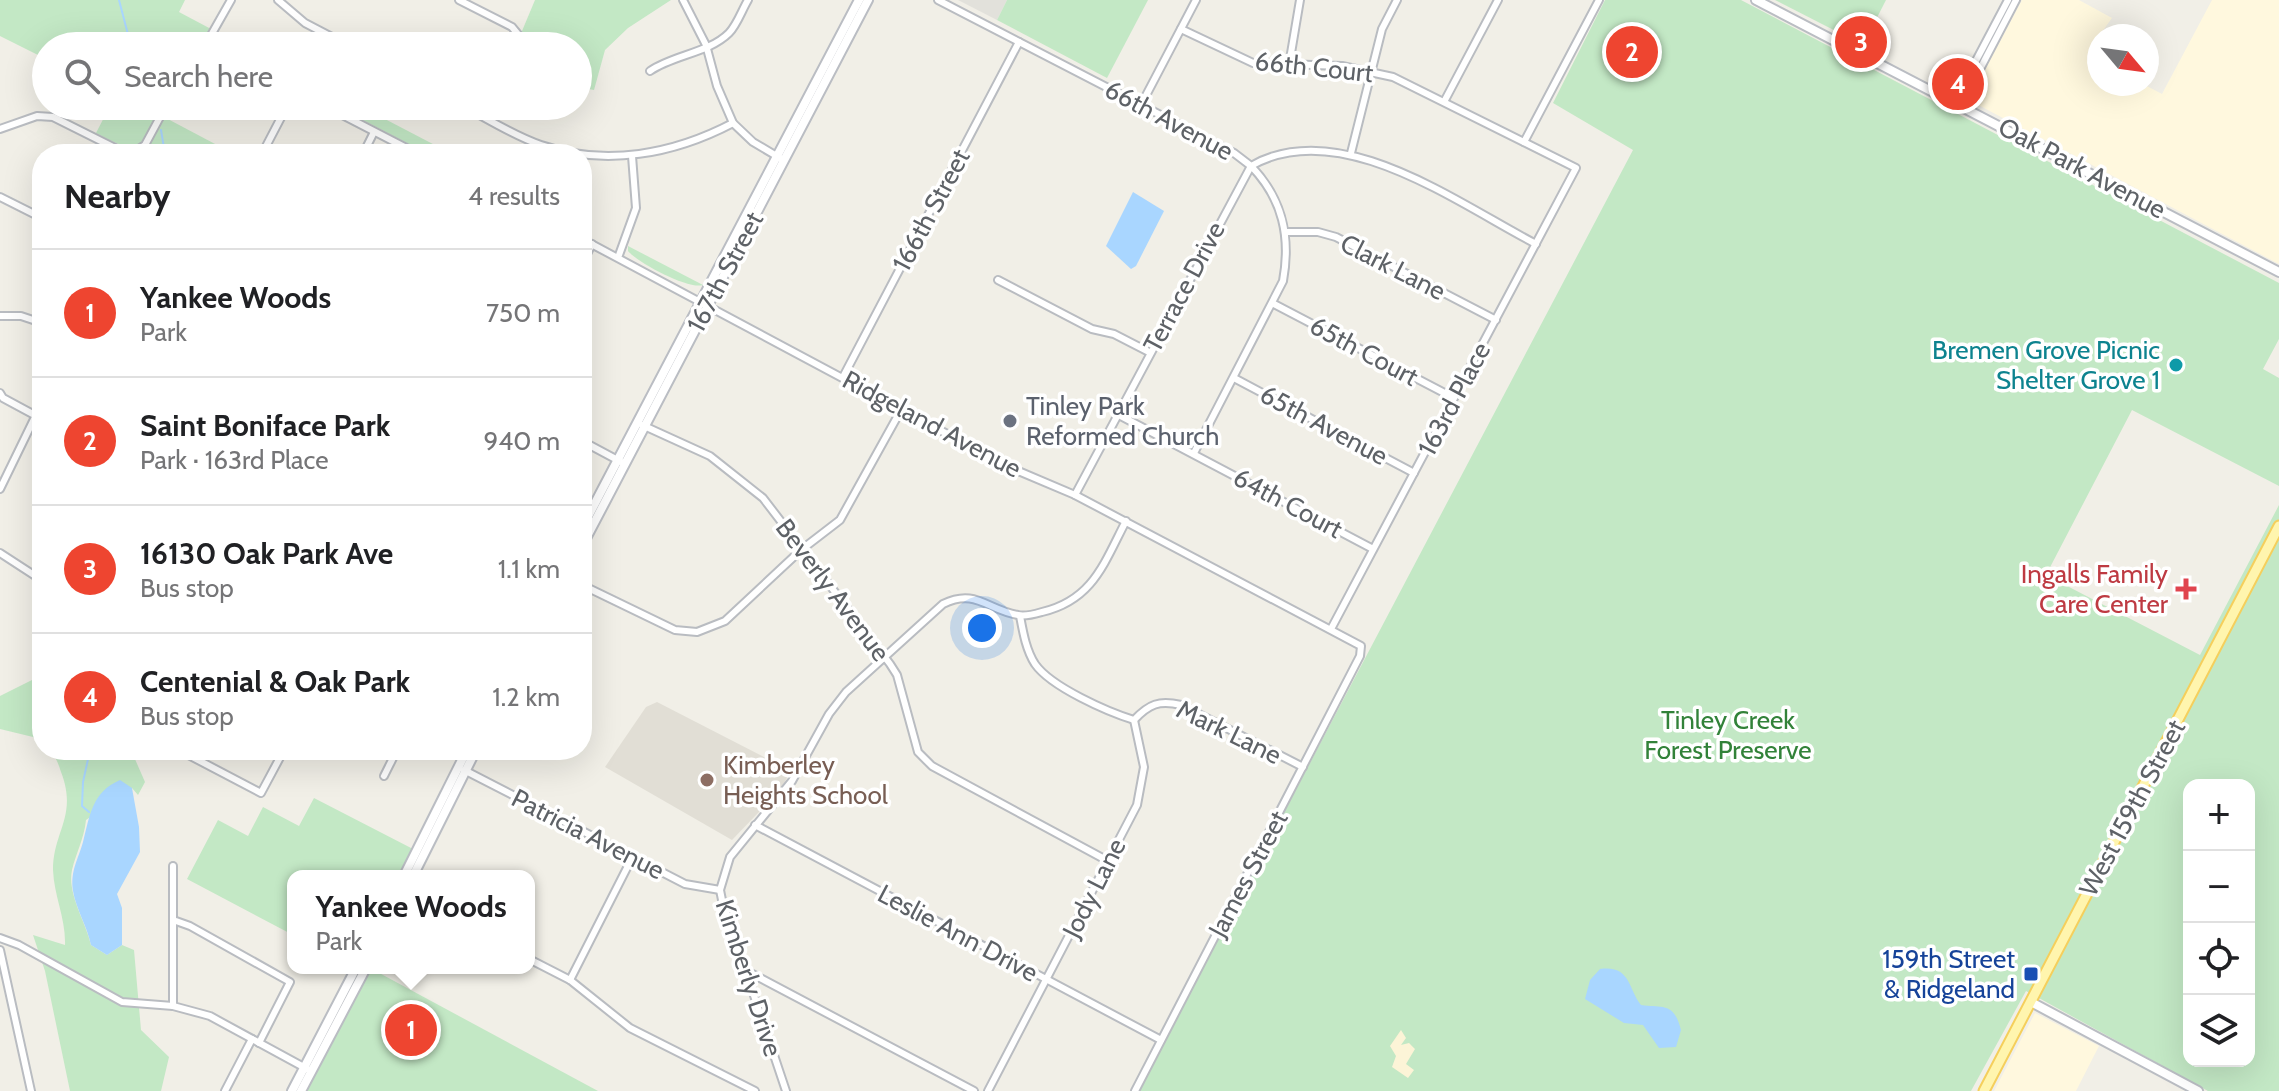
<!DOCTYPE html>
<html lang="en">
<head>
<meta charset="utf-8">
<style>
  body { margin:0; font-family:Cabin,sans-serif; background:#f6f6f6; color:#202124 }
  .controls { position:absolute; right:24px; bottom:24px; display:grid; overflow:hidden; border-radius:16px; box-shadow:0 8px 32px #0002 }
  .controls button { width:72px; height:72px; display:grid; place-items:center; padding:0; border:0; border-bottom:2px solid #e0e0e0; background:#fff; color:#202124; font:40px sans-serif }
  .compass { position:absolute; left:2087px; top:24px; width:72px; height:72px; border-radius:50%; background:#fff; box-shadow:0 8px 32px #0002; rotate:119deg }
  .you { position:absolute; left:982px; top:628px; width:28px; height:28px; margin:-20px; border:6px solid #fff; border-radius:50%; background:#1a73e8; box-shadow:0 0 0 12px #1a73e833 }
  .badge { display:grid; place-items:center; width:52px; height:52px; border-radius:50%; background:#ee4530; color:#fff; font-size:26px; font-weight:700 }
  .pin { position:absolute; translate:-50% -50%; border:4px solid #fff; box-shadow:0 2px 8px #0006 }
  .popup { position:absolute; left:287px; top:870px; width:248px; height:104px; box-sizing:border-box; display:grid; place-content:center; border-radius:16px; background:#fff; filter:drop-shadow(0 2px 6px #0005); font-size:26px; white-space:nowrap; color:#757577 }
  .popup b { font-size:30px; color:#202124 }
  .popup::after { content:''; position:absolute; left:50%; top:100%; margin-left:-16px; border:16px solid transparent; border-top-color:#fff }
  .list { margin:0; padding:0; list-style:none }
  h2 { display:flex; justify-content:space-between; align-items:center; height:104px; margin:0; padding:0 32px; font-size:34px }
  h2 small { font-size:26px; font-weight:400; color:#757577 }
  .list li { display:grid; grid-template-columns:52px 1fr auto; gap:24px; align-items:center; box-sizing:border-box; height:128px; padding:0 32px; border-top:2px solid #e0e0e0 }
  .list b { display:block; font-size:30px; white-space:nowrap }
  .list p { margin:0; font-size:26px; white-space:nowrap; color:#757577 }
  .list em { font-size:26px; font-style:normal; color:#757577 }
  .icon { flex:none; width:44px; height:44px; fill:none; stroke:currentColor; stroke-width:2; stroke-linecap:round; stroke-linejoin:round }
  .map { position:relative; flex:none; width:2279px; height:1091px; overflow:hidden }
  .search { position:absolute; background:#fff; box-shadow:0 8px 32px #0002; left:32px; top:32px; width:560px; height:88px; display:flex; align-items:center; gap:20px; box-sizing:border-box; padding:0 28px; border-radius:44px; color:#757577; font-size:30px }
  .panel { position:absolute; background:#fff; box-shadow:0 8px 32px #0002; left:32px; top:144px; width:560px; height:616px; border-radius:32px }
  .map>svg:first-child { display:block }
  .commercial { fill:#fff8de }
  .industrial { fill:#e2e1db }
  .education { fill:#e1ded5 }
  .green { fill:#c3e8c5; fill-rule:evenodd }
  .sand { fill:#fcf4d7 }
  .water { fill:#a9d6ff }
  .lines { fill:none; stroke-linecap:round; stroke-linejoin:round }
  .stream { stroke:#a9d6ff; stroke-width:2 }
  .street-casing { stroke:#b9bcc1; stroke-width:10 }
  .secondary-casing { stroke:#babdc3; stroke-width:12 }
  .primary-casing { stroke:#f5cf5c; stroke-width:13 }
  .street { stroke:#fff; stroke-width:6 }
  .secondary { stroke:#fff; stroke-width:8 }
  .primary { stroke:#fff5ae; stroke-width:9 }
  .culture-dot { fill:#0f9aa8; stroke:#fff; stroke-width:3 }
  .worship-dot { fill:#6b7280; stroke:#fff; stroke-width:3 }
  .health-dot { fill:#e0444e; stroke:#fff; stroke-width:3 }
  .education-dot { fill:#8d6e63; stroke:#fff; stroke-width:3 }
  .transit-dot { fill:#1a4fb4; stroke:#fff; stroke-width:3 }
  .labels { text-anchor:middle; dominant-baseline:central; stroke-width:7; stroke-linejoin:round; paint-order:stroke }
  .street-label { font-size:26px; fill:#5e6267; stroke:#fff }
  .culture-label { font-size:26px; fill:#0d838f; stroke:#fff; text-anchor:end }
  .worship-label { font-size:26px; fill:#5b616d; stroke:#fff; text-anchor:start }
  .health-label { font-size:26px; fill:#be3a42; stroke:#fff; text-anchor:end }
  .park-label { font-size:26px; fill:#328239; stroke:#fff }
  .education-label { font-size:26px; fill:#785e54; stroke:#fff; text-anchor:start }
  .transit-label { font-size:26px; fill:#164399; stroke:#fff; text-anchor:end }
</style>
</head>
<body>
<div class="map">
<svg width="2279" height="1091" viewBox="0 0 2279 1091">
  <rect width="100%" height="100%" fill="#f1efe7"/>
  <!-- commercial -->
  <g class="commercial">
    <path d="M2022 0H2079L2112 18 2099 36 2092 57 2099 61V84H2143L2162 94 2212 0H2279V264L1969 100Z"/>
    <path d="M2035 1013 2099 1046 2076 1091H1994Z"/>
  </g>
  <!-- industrial -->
  <path class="industrial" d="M958 0H1007L997 20Z"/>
  <!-- education -->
  <path class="education" d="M657 702 791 771 780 790 732 840 605 767 646 707Z"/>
  <!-- green -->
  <g class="green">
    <path d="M0 0H185L179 12 211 29 194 46H46V59L0 36Z"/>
    <path d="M535 0H671L628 28 605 50 594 90 578 87V46H525L522 31Z"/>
    <path d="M1007 0H1148L1107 78 997 20Z"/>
    <path d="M1605 0H1741L2279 283V339L2263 369 2279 378V486L2132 410 2046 575 2200 655 2279 505V1091H2208L2026 991 1971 1091H1137L1633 150 1553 103ZM2189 785H2249V1061H2189Z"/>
    <path d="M1775 0H1886L1863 45Z"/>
    <path d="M110 106H162C139 151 144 158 96 133Z"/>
    <path d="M336 106H360L452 154H428Z"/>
    <path d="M164 117 217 145 213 154H144Z"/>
    <path d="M628 246 703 285C689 290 638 263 628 251Z"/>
    <path d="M42 675V744L33 737 0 729V696Z"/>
    <path d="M49 750H131L145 782 138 795 132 788 86 820C84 839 76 853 72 870 67 894 86 922 91 945L107 955 122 945 134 950 141 1030 169 1057 161 1091H70L45 971 33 935 65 945C66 919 54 896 53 870 53 831 78 816 61 772 58 763 56 756 49 750Z"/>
    <path d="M314 798 413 849 399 876H293V935L187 879 218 820 248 836 263 807 299 826Z"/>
    <path d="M370 968 598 1091H305Z"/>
  </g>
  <!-- sand -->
  <path class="sand" d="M1401 1030 1406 1038 1401 1045 1409 1043 1415 1049 1406 1064 1414 1070 1408 1078 1392 1067 1396 1056 1390 1046Z"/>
  <!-- water -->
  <g class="water">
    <path d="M1133 192 1164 211 1136 266 1131 269 1106 246Z"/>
    <path d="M120 780 132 788 139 827 140 852 117 894 122 908V945L107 955 91 945C87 926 76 909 73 891 70 871 78 860 83 842 90 815 92 792 120 780Z"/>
    <path d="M1600 969C1631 965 1628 989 1641 1005 1663 1008 1674 1002 1681 1030L1676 1047 1659 1048 1643 1025 1624 1023 1585 999 1590 980Z"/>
  </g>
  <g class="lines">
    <!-- stream -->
    <g class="stream">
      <path d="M119 0 131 46"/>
      <path d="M149 106 153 117"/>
      <path d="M161 130 165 154"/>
      <path d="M89 812 82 806 83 782 90 750"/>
    </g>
    <!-- street casing -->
    <g class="street-casing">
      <g id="street">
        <path d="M278 0 305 23 349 46"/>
        <path d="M459 0 512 27 521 38V46"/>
        <path d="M683 0 706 45 717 86 733 123 753 142 780 158"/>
        <path d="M938 0 1234 153 1251 166C1339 115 1457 203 1536 244"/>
        <path d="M1181 29 1253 63 1342 66 1393 77 1576 168 1331 629"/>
        <path d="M199 46 210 37 231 0"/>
        <path d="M1289 65 1300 0"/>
        <path d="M650 71C673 55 709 53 729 33 737 25 742 10 748 0"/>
        <path d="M1445 100 1498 0"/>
        <path d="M1959 101 1960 91 2008 0"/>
        <path d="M1959 103 1967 94 2016 0"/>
        <path d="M1141 105 1196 0"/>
        <path d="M325 106 418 154"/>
        <path d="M463 106C488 119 514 136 541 145 606 167 674 154 733 123"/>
        <path d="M0 129 37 116 53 117 127 154"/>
        <path d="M1524 142 1599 0"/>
        <path d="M1351 153 1382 29 1397 0"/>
        <path d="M131 154 145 145 166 106"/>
        <path d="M262 154 287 106"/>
        <path d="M363 154 374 132"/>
        <path d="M0 197 42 218"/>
        <path d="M1286 232H1318L1336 237 1496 320"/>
        <path d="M582 239 1009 467 1075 495 1361 646 1360 656 1135 1091"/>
        <path d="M619 255 636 208 632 156"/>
        <path d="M582 264 592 244"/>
        <path d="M998 280 1092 329 1114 334 1149 352"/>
        <path d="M1274 304 1454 398"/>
        <path d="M0 316H21L42 323"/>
        <path d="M843 377 1019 42"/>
        <path d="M1234 378 1414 473"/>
        <path d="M0 393 3 398 42 419"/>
        <path d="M1117 414 1373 549"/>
        <path d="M642 425 710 456 763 498 890 664 897 675 918 752 932 766 1108 861"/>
        <path d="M582 441 625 464"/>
        <path d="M0 489 36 415"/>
        <path d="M1075 495 1251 166C1283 199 1291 237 1283 281L1194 453"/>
        <path d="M0 553 40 579 42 586"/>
        <path d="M582 585 675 630 697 632 725 621 801 550 840 520 901 410"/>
        <path d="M1020 616C1023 632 1026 650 1035 664 1051 687 1108 712 1134 720 1149 704 1159 700 1181 705L1303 767"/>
        <path d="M179 750 261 793 284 750"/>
        <path d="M464 770 685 884 720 890"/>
        <path d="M384 776 397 750"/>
        <path d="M755 825 1161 1040"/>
        <path d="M173 866V1006"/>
        <path d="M176 921 190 926 290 982 259 1043"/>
        <path d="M0 938 19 945 122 1002 173 1006 210 1016 311 1071"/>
        <path d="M0 950 31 1091"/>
        <path d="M529 959 570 980 630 1028 755 1091"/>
        <path d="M745 970 974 1091"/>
        <path d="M570 980 632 858"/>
        <path d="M225 1091 252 1039"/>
        <path d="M786 1091 722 900 720 890 730 857 792 781 829 714 846 692 943 604C976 588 987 610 1018 615 1025 617 1035 614 1042 612 1093 600 1104 563 1126 521"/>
        <path d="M988 1091 1137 805 1144 767 1134 720"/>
      </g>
    </g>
    <!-- secondary casing -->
    <g class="secondary-casing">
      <g id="secondary">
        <path d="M1756 0 2279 272"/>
        <path d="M582 528 859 0"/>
        <path d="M582 546 868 0"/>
        <path d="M404 876 467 750"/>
        <path d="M413 876 476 750"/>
        <path d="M2031 1002 2198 1091"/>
        <path d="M292 1091 356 968"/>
        <path d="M301 1091 366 968"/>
      </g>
    </g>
    <!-- primary casing -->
    <g class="primary-casing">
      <path id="primary" d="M1984 1091 2279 526"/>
    </g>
    <!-- street -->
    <use href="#street" class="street"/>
    <!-- secondary -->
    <use href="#secondary" class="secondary"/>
    <!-- primary -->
    <use href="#primary" class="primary"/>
  </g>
  <!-- markers -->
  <circle class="culture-dot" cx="2176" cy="365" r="8"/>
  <circle class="worship-dot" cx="1010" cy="421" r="8"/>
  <path class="health-dot" d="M2182 577h8v8h8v8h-8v8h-8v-8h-8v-8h8z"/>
  <circle class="education-dot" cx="707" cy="780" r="8"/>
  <rect class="transit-dot" x="2023" y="966" width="16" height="16" rx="4"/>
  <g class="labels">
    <!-- street labels -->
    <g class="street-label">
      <text transform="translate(1314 67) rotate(6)">66th Court</text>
      <text transform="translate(1169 120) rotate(28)">66th Avenue</text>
      <text transform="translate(2082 168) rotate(28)">Oak Park Avenue</text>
      <text transform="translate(931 210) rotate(-62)">166th Street</text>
      <text transform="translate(1393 267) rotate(27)">Clark Lane</text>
      <text transform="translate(725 272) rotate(-62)">167th Street</text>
      <text transform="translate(1184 287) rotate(-62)">Terrace Drive</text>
      <text transform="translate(1364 351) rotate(28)">65th Court</text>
      <text transform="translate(1454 399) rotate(-62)">163rd Place</text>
      <text transform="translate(932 424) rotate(28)">Ridgeland Avenue</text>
      <text transform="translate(1324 425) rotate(28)">65th Avenue</text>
      <text transform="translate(1288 503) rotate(28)">64th Court</text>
      <text transform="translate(833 590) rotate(53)">Beverly Avenue</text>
      <text transform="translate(1229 732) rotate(26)">Mark Lane</text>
      <text transform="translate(2132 808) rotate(-62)">West 159th Street</text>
      <text transform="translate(588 834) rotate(27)">Patricia Avenue</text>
      <text transform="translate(1248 874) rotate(-62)">James Street</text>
      <text transform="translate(1094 888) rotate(-63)">Jody Lane</text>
      <text transform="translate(958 933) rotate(28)">Leslie Ann Drive</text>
      <text transform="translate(749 978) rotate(72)">Kimberly Drive</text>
    </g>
    <!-- culture labels -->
    <g class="culture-label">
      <text x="2160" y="350">Bremen Grove Picnic<tspan x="2160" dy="30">Shelter Grove 1</tspan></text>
    </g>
    <!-- worship labels -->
    <g class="worship-label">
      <text x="1026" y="406">Tinley Park<tspan x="1026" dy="30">Reformed Church</tspan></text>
    </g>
    <!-- health labels -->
    <g class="health-label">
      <text x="2168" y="574">Ingalls Family<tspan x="2168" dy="30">Care Center</tspan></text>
    </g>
    <!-- park labels -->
    <g class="park-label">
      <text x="1728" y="720">Tinley Creek<tspan x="1728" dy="30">Forest Preserve</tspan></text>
    </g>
    <!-- education labels -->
    <g class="education-label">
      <text x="723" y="765">Kimberley<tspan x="723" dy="30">Heights School</tspan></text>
    </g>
    <!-- transit labels -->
    <g class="transit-label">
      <text x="2015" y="959">159th Street<tspan x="2015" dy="30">&amp; Ridgeland</tspan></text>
    </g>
  </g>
</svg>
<div class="controls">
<button>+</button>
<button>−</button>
<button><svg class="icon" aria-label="locate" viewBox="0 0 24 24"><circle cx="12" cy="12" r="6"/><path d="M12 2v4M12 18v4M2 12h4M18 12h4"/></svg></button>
<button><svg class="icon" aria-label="layers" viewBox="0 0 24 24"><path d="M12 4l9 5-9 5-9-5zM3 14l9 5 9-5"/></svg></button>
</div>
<svg class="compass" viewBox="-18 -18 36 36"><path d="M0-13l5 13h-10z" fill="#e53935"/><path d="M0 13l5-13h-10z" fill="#757577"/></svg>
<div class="you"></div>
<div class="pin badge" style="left:411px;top:1030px">1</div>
<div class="popup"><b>Yankee Woods</b>Park</div>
<div class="pin badge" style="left:1632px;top:52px">2</div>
<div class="pin badge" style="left:1861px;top:42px">3</div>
<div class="pin badge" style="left:1958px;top:84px">4</div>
<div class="search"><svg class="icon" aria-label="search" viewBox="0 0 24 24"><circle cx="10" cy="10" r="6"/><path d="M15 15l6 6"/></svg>Search here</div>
<section class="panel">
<h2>Nearby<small>4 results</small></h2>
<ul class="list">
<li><span class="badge">1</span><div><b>Yankee Woods</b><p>Park</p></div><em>750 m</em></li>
<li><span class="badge">2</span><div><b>Saint Boniface Park</b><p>Park · 163rd Place</p></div><em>940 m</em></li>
<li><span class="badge">3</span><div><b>16130 Oak Park Ave</b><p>Bus stop</p></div><em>1.1 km</em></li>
<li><span class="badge">4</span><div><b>Centenial &amp; Oak Park</b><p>Bus stop</p></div><em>1.2 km</em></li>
</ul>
</section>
</div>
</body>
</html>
